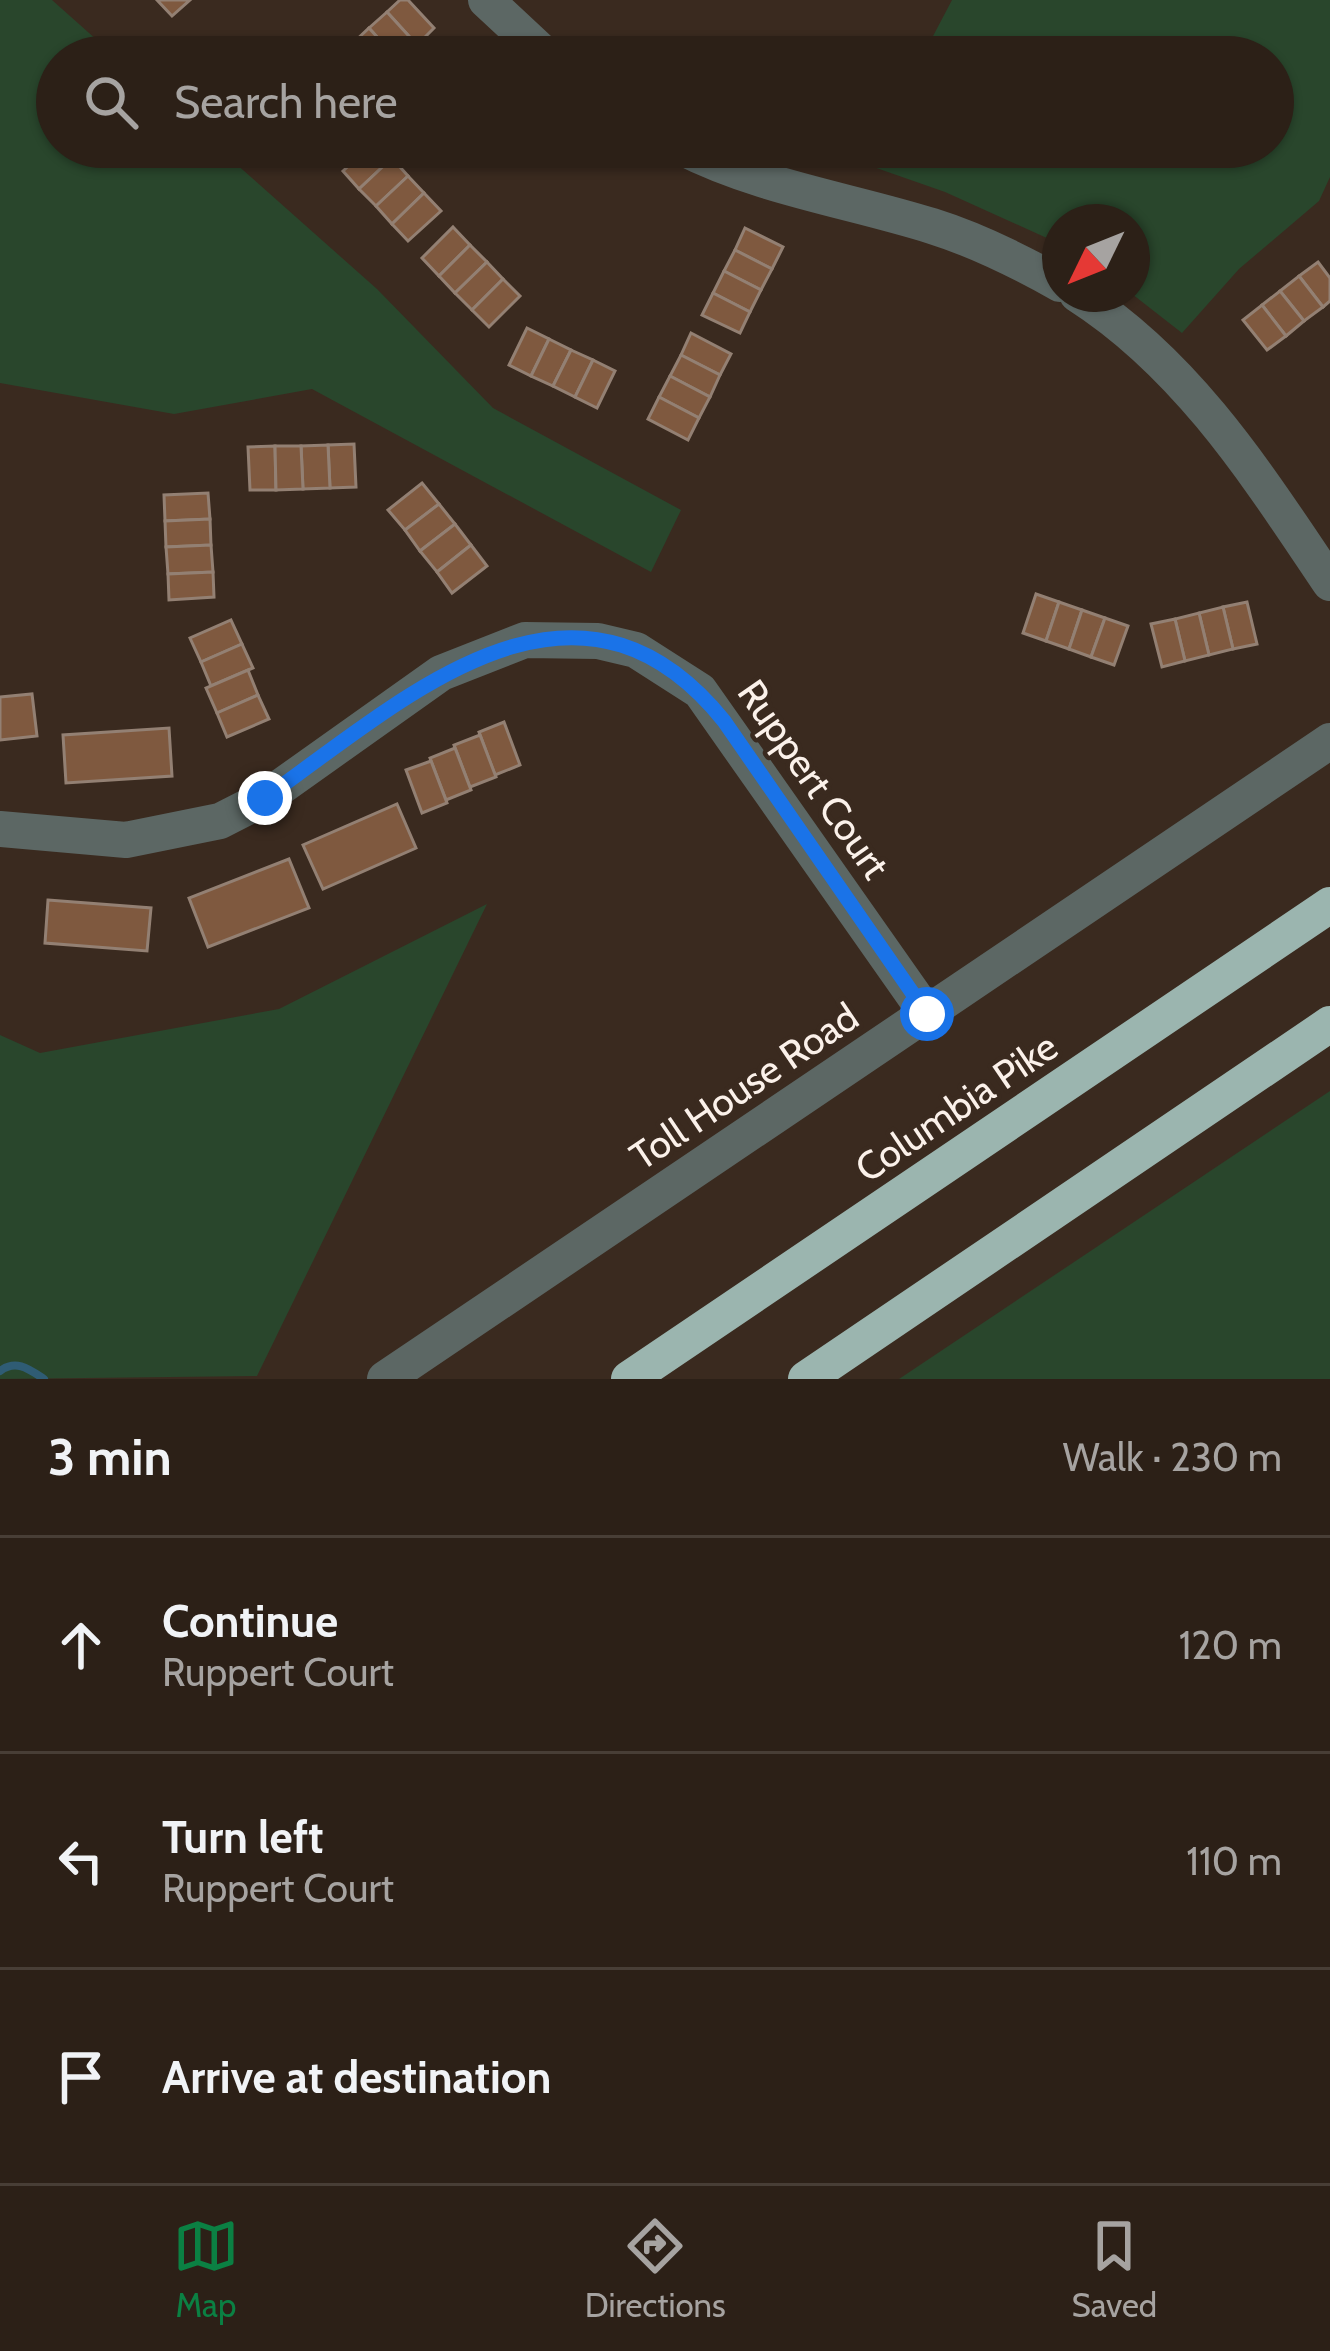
<!DOCTYPE html>
<html lang="en">
<head>
<meta charset="utf-8">
<style>
  body { margin:0; font-family:Cabin,sans-serif; background:#342820; color:#f1f3f6 }
  .compass { position:absolute; left:1042px; top:204px; width:108px; height:108px; border-radius:50%; background:#2c2017; box-shadow:0 3px 9px #0004; rotate:227deg }
  .stop { position:absolute; width:36px; height:36px; margin:-27px; border:9px solid #1a73e8; border-radius:50%; background:#fff }
  .stop.end { background:#1a73e8; border-color:#fff; box-shadow:0 3px 12px #0008 }
  .list { margin:0; padding:0; list-style:none }
  h2 { display:flex; justify-content:space-between; align-items:center; height:156px; margin:0; padding:0 48px; font-size:51px }
  h2 small { font-size:39px; font-weight:400; color:#a6a3a1 }
  .list li { display:grid; grid-template-columns:78px 1fr auto; gap:36px; align-items:center; box-sizing:border-box; height:216px; padding:0 48px; border-top:3px solid #483e36 }
  .list b { display:block; font-size:45px; white-space:nowrap }
  .list p { margin:0; font-size:39px; white-space:nowrap; color:#a6a3a1 }
  .list em { font-size:39px; font-style:normal; color:#a6a3a1 }
  .icon { flex:none; width:66px; height:66px; fill:none; stroke:currentColor; stroke-width:2; stroke-linecap:round; stroke-linejoin:round }
  .map { position:relative; flex:none; width:1330px; height:1379px; overflow:hidden }
  .search { position:absolute; background:#2c2017; box-shadow:0 3px 9px #0004; left:36px; right:36px; top:36px; height:132px; display:flex; align-items:center; gap:30px; box-sizing:border-box; padding:0 42px; border-radius:66px; color:#a6a3a1; font-size:45px }
  .sheet { height:804px; background:#2c2017 }
  nav { display:flex; justify-content:space-around; align-items:center; box-sizing:border-box; height:168px; border-top:3px solid #483e36; background:#2c2017; font-size:33px; color:#a6a3a1 }
  nav a { display:grid; justify-items:center; gap:6px }
  nav .on { color:#0b8043 }
  .map>svg:first-child { display:block }
  .green { fill:#29462c }
  .lines { fill:none; stroke-linecap:round; stroke-linejoin:round }
  .stream { stroke:#2f5c74; stroke-width:8 }
  .building { fill:#7f593f; stroke:#938073; stroke-width:3 }
  .minor { stroke:#5c6764; stroke-width:36 }
  .highway { stroke:#9bb5af; stroke-width:36 }
  .route { stroke:#1a73e8; stroke-width:15 }
  .labels { text-anchor:middle; dominant-baseline:central; stroke-width:9; stroke-linejoin:round; paint-order:stroke }
  .street-label { font-size:39px; fill:#fbf1ea; stroke:#3a2a1f }
</style>
</head>
<body>
<div class="map">
<svg width="1330" height="1379" viewBox="0 0 1330 1379">
  <rect width="100%" height="100%" fill="#3a2a1f"/>
  <!-- green -->
  <g class="green">
    <path d="M0 0H52L116 57H57V147H217L377 289 493 408 681 510 651 572 312 389 174 414 0 383Z"/>
    <path d="M952 0H1330V177L1319 201 1239 269 1182 333 1132 294V222H1060V244L945 192 865 164 874 147H1273V57H922Z"/>
    <path d="M487 904 257 1376 0 1379V1035L40 1053 279 1009Z"/>
    <path d="M1330 1091V1379H899Z"/>
  </g>
  <g class="lines">
    <!-- stream -->
    <path class="stream" d="M0 1371C16 1359 29 1369 44 1379"/>
  </g>
  <!-- building -->
  <g class="building">
    <path d="M157 0H190L172 16Z"/>
    <path d="M400 0H408L434 28 417 45 387 12Z"/>
    <path d="M387 12 417 45 403 57H395L369 28Z"/>
    <path d="M369 28 395 57H363L351 45Z"/>
    <path d="M849 39 883 57H840Z"/>
    <path d="M351 45 363 57H338Z"/>
    <path d="M369 147H381L392 158 359 189 343 171Z"/>
    <path d="M392 158 408 176 376 206 359 189Z"/>
    <path d="M408 176 424 193 392 224 376 206Z"/>
    <path d="M424 193 441 211 408 241 392 224Z"/>
    <path d="M453 227 470 245 439 276 422 258Z"/>
    <path d="M745 228 783 247 772 269 735 250Z"/>
    <path d="M470 245 487 262 455 293 439 276Z"/>
    <path d="M735 250 772 269 761 290 724 271Z"/>
    <path d="M487 262 503 279 472 310 455 293Z"/>
    <path d="M1318 262 1330 278V301L1323 307 1299 276Z"/>
    <path d="M724 271 761 290 750 312 713 293Z"/>
    <path d="M1299 276 1323 307 1304 321 1280 291Z"/>
    <path d="M503 279 520 296 489 327 472 310Z"/>
    <path d="M1280 291 1304 321 1286 336 1262 305Z"/>
    <path d="M713 293 750 312 740 333 702 315Z"/>
    <path d="M1262 305 1286 336 1267 350 1243 320Z"/>
    <path d="M527 328 549 339 531 376 509 365Z"/>
    <path d="M691 333 731 354 720 375 681 355Z"/>
    <path d="M549 339 571 350 553 386 531 376Z"/>
    <path d="M571 350 593 360 575 397 553 386Z"/>
    <path d="M681 355 720 375 710 397 670 376Z"/>
    <path d="M593 360 615 371 597 408 575 397Z"/>
    <path d="M670 376 710 397 699 418 659 397Z"/>
    <path d="M659 397 699 418 688 440 648 419Z"/>
    <path d="M354 444 356 487 330 488 328 445Z"/>
    <path d="M328 445 330 488 303 489 301 446Z"/>
    <path d="M275 446 276 490H250L248 447Z"/>
    <path d="M275 446H301L303 489 276 490Z"/>
    <path d="M422 483 439 504 405 530 388 510Z"/>
    <path d="M208 493 210 519 165 521 164 495Z"/>
    <path d="M439 504 455 524 420 551 405 530Z"/>
    <path d="M210 519 211 545 166 547 165 521Z"/>
    <path d="M455 524 471 545 437 572 420 551Z"/>
    <path d="M211 545 213 572 168 574 166 547Z"/>
    <path d="M471 545 487 566 452 593 437 572Z"/>
    <path d="M213 572 214 597 169 600 168 574Z"/>
    <path d="M1036 594 1059 602 1046 641 1023 633Z"/>
    <path d="M1059 602 1082 610 1069 649 1046 641Z"/>
    <path d="M1247 602 1257 644 1233 649 1223 607Z"/>
    <path d="M1223 607 1233 649 1209 655 1199 613Z"/>
    <path d="M1082 610 1105 618 1091 657 1069 649Z"/>
    <path d="M1199 613 1209 655 1185 661 1175 619Z"/>
    <path d="M1105 618 1128 626 1114 665 1091 657Z"/>
    <path d="M1175 619 1185 661 1162 667 1151 624Z"/>
    <path d="M231 620 242 644 201 662 190 638Z"/>
    <path d="M242 644 253 668 211 686 201 662Z"/>
    <path d="M248 670 258 695 217 713 206 688Z"/>
    <path d="M32 694 37 736 0 740V697Z"/>
    <path d="M258 695 269 719 227 737 217 713Z"/>
    <path d="M504 722 520 765 495 775 479 732Z"/>
    <path d="M169 728 172 776 66 783 63 735Z"/>
    <path d="M480 735 496 777 470 787 454 745Z"/>
    <path d="M455 748 471 790 446 800 430 758Z"/>
    <path d="M431 761 447 803 422 813 406 770Z"/>
    <path d="M397 804 416 848 323 889 303 845Z"/>
    <path d="M289 859 309 908 208 947 189 898Z"/>
    <path d="M48 900 151 908 147 951 45 943Z"/>
  </g>
  <g class="lines">
    <!-- minor -->
    <g class="minor">
      <path d="M486 0 547 57"/>
      <path d="M681 147C759 187 849 200 932 226 977 240 1019 261 1060 284"/>
      <path d="M1077 294C1188 365 1258 476 1330 583"/>
      <path d="M0 829 126 840 220 821 265 798 441 673 525 640 598 641 636 650 700 691 927 1014"/>
      <path d="M385 1379 1330 741"/>
    </g>
    <!-- highway -->
    <g class="highway">
      <path d="M629 1379 1330 905"/>
      <path d="M806 1379 1330 1024"/>
    </g>
  </g>
  <g class="lines">
    <!-- route -->
    <path class="route" d="M265 798C404 699 576 538 724 721L927 1014"/>
  </g>
  <g class="labels">
    <!-- street labels -->
    <g class="street-label">
      <text transform="translate(814 779) rotate(55)">Ruppert Court</text>
      <text transform="translate(744 1086) rotate(-34)">Toll House Road</text>
      <text transform="translate(956 1107) rotate(-34)">Columbia Pike</text>
    </g>
  </g>
</svg>
<svg class="compass" viewBox="-18 -18 36 36"><path d="M0-13l5 13h-10z" fill="#e53935"/><path d="M0 13l5-13h-10z" fill="#a6a3a1"/></svg>
<div class="stop" style="left:927px;top:1014px"></div>
<div class="stop end" style="left:265px;top:798px"></div>
<div class="search"><svg class="icon" aria-label="search" viewBox="0 0 24 24"><circle cx="10" cy="10" r="6"/><path d="M15 15l6 6"/></svg>Search here</div>
</div>
<section class="sheet">
<h2>3 min<small>Walk · 230 m</small></h2>
<ul class="list">
<li><svg class="icon" aria-label="ahead" viewBox="0 0 24 24"><path d="M12 20V5M6 11l6-6 6 6"/></svg><div><b>Continue</b><p>Ruppert Court</p></div><em>120 m</em></li>
<li><svg class="icon" aria-label="left" viewBox="0 0 24 24"><path d="M17 20v-9H6M10 6l-5 5 5 5"/></svg><div><b>Turn left</b><p>Ruppert Court</p></div><em>110 m</em></li>
<li><svg class="icon" aria-label="arrive" viewBox="0 0 24 24"><path d="M6 21V4h12l-3 4 3 4H6"/></svg><div><b>Arrive at destination</b></div></li>
</ul>
</section>
<nav>
<a class="on"><svg class="icon" aria-label="map" viewBox="0 0 24 24"><path d="M3 6l6-2 6 2 6-2v14l-6 2-6-2-6 2zM9 4v14M15 6v14"/></svg>Map</a>
<a><svg class="icon" aria-label="directions" viewBox="0 0 24 24"><path d="M12 3l9 9-9 9-9-9zM9 14v-3h6M13 9l2 2-2 2"/></svg>Directions</a>
<a><svg class="icon" aria-label="saved" viewBox="0 0 24 24"><path d="M7 4h10v16l-5-4-5 4z"/></svg>Saved</a>
</nav>
</body>
</html>
